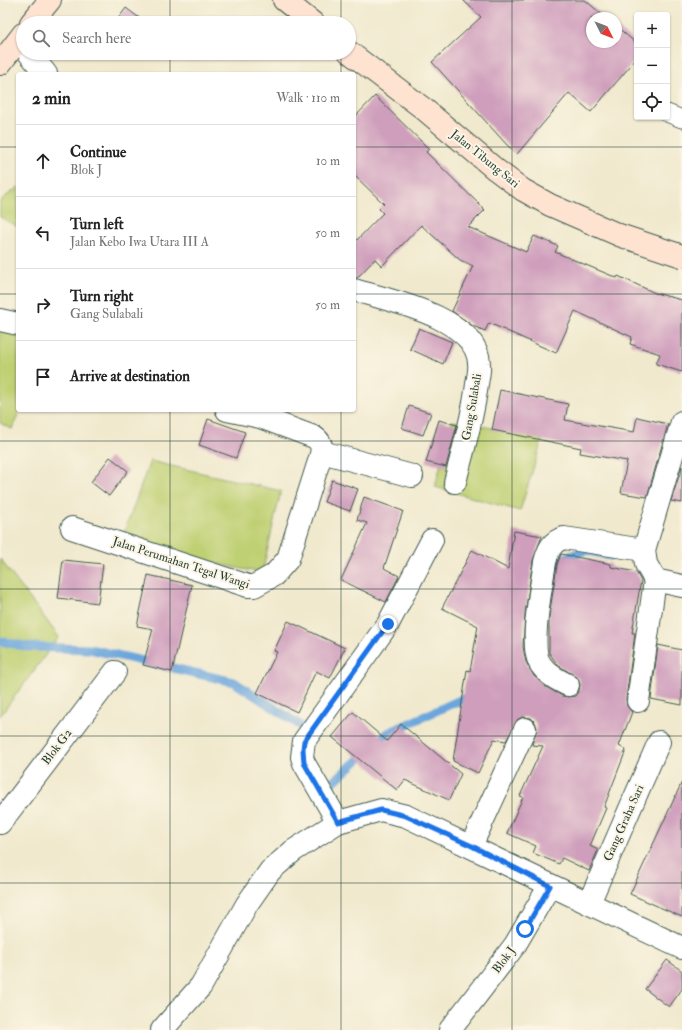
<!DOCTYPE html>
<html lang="en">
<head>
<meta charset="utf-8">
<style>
  body { margin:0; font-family:"IM FELL Double Pica",serif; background:#f2f2f2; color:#222 }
  .controls { position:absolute; right:12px; top:12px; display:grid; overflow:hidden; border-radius:4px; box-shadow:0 1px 3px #0004 }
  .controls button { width:36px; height:36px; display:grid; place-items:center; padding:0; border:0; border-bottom:1px solid #e0e0e0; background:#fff; color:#222; font:20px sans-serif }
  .compass { position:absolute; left:586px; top:12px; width:36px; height:36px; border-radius:50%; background:#fff; box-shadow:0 1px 3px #0004; rotate:132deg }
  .stop { position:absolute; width:12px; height:12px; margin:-9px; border:3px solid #1a73e8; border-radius:50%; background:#fff }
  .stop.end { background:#1a73e8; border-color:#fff; box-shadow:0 1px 4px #0008 }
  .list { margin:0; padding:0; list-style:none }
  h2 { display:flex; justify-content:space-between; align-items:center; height:52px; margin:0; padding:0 16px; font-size:17px }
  h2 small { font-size:13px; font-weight:400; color:#767676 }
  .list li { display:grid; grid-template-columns:26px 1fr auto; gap:12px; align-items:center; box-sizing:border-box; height:72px; padding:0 16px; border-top:1px solid #e0e0e0 }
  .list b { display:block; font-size:15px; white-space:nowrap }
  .list p { margin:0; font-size:13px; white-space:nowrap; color:#767676 }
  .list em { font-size:13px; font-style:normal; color:#767676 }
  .icon { flex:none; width:22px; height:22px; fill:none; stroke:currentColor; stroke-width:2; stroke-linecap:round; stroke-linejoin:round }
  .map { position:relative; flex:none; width:682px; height:1030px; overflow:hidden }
  .search { position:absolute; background:#fff; box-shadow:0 1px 3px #0004; left:16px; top:16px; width:340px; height:44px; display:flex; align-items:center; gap:10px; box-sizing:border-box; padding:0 14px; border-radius:22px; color:#767676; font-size:15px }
  .panel { position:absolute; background:#fff; box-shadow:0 1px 3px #0004; left:16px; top:72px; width:340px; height:340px; border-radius:4px }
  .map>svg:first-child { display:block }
  .green { fill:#bfd073; stroke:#6f8654 }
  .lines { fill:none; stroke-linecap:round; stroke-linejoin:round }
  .stream { stroke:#6ba6dc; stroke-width:9 }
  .building { fill:#cf9ebc }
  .lane-casing { stroke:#3e574b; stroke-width:19 }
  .street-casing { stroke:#3e574b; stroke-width:24 }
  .secondary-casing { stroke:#3e574b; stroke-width:24 }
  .lane { stroke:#fff; stroke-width:17 }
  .street { stroke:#fff; stroke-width:22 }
  .secondary { stroke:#fee3d1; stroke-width:22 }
  .route { stroke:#1a73e8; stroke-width:5 }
  .grid { fill:none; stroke:#1f3d34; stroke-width:1; stroke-opacity:0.55 }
  .labels { text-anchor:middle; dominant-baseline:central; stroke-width:4; stroke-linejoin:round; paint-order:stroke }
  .street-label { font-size:12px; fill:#1f3d34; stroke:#fcf5e5 }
</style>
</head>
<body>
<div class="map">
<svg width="682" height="1030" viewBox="0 0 682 1030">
  <rect width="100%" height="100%" fill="#fcf5e5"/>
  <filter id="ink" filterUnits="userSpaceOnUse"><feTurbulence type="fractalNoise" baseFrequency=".025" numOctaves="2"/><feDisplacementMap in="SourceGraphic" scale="8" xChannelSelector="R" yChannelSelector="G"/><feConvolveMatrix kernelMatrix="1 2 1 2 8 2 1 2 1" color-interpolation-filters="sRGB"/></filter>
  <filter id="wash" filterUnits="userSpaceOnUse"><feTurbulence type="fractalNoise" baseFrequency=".012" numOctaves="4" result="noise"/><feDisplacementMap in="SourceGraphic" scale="16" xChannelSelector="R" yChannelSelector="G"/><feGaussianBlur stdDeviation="0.9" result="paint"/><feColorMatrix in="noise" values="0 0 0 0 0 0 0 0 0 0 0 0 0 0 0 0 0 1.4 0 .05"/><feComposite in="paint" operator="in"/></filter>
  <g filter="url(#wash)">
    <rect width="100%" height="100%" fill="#f0e9cd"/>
    <!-- green -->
    <g class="green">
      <path d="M18 187V227L0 217V201Z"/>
      <path d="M0 315 18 322V410H20L12 429 0 423Z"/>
      <path d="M452 421 543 437 520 511 435 487Z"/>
      <path d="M150 461 281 491 262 573 120 544Z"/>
      <path d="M0 559 59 637 0 716Z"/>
    </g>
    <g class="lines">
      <!-- stream -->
      <g class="stream">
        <path d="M549 595 560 560 586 550 611 556"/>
        <path d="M0 641 29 647 90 649 234 682 306 729 307 734"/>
        <path d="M316 778 333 782 388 733 473 694"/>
      </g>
    </g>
    <g id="blocks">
      <!-- building -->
      <g class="building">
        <path d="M463 0H585L606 18H592V42H616V26L637 44V58L591 112 569 93 517 154 507 145 432 62 481 17Z"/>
        <path d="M126 8 146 23H115Z"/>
        <path d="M375 96 429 149 426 152 485 210 468 227 526 252 534 236 558 246 555 252 617 278 618 276 655 293 682 300V372L656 364 660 354 630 344 632 337 575 311 556 353 489 323 485 331 473 326 452 311 473 266 460 260 421 225 382 266 375 259 357 278H354V243L383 213 379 209 384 204 354 175V118Z"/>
        <path d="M419 328 452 342 443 364 410 349Z"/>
        <path d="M500 390 568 404 565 420 634 432 637 417 668 424 647 497 621 493 627 461 580 453 581 448 492 430Z"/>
        <path d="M409 406 431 413 423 435 402 428Z"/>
        <path d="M208 419 245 432 236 458 199 445Z"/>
        <path d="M439 420 457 425 446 467 426 462Z"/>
        <path d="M110 457 128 471 109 496 91 482Z"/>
        <path d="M682 466V503L671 501Z"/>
        <path d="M332 480 358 489 350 511 324 502Z"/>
        <path d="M364 497 403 511 384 568 399 576 386 602 341 580 367 523 357 520Z"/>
        <path d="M514 531 542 536 533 560 525 614 523 647 526 662 534 676 546 687 562 696 568 697 575 696 579 691 580 685 578 678 558 665 549 653V617L557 565 561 554 611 564V567L636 572 641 581 632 633H635L626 699 627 706 632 712 619 746 626 750 604 807 606 808 590 846 598 850 589 871 562 858 559 864 533 853 536 846 507 833 523 797 520 796 543 746 532 745 537 728 535 722 531 718 523 717 518 719 506 741 494 739 478 773 453 761 467 670 470 671 478 626 442 608 472 550 508 569Z"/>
        <path d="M63 560 103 564 98 603 58 598Z"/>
        <path d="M148 575 192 585 172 672 143 665 153 629 137 626Z"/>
        <path d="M288 621 345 648 330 678 316 671 297 712 257 693 277 652 274 651Z"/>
        <path d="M658 645 682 650V705L651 699Z"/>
        <path d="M353 712 387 741 401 724 461 774 449 800 405 780 397 790 332 737Z"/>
        <path d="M682 782V917L630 894Z"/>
        <path d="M667 960 682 971V989L669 1007 645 989Z"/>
      </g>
    </g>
  </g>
  <g filter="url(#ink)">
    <use href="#blocks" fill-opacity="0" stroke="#3e574b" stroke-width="1"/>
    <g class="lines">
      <!-- lane casing -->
      <g class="lane-casing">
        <path id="lane" d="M667 113 682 119"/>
      </g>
      <!-- street casing -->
      <g class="street-casing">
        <g id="street">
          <path d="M29 53 46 74"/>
          <path d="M354 290C389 300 477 318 479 363 480 370 478 377 477 384 473 418 463 450 455 482"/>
          <path d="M0 320 18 324"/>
          <path d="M682 422 644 550 646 564 655 580 682 586"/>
          <path d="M322 452 412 476"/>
          <path d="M72 528 248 586H254L274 575 288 559 320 458C323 448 322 442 314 437L260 417 227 410"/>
          <path d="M568 685C558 680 548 675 541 665 528 649 542 583 545 562 548 550 552 541 564 538L644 550"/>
          <path d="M638 701 655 580"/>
          <path d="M338 822 304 763 302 757 304 741 388 624 432 540"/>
          <path d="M0 823 115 672"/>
          <path d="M471 846 525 729"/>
          <path d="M589 903 659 742"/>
          <path d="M162 1030 201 986 247 904 270 871 293 851 338 822 381 810 406 816 682 948"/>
          <path d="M450 1030 515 945 550 885"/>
        </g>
      </g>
      <!-- secondary casing -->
      <g class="secondary-casing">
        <g id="secondary">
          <path d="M284 0 313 23"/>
          <path d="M31 23 50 0"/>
          <path d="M349 52 424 109 495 169 523 190 550 205 619 235 682 256"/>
          <path d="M0 64 23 34"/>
        </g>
      </g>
      <!-- lane -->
      <use href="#lane" class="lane"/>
      <!-- street -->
      <use href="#street" class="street"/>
      <!-- secondary -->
      <use href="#secondary" class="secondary"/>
    </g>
  </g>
  <g class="lines" filter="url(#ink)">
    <!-- route -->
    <path class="route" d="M388 624 304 741 303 749 304 763 338 822 381 810 394 813 406 816 472 846 550 886 525 929"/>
  </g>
  <!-- grid -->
  <path class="grid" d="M170 0V23M341 0V23M512 0V1030M170 53V74M341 53V74M0 147H18M354 147H682M0 294H18M354 294H682M170 410V1030M341 410V1030M0 441H682M0 589H682M0 736H682M0 883H682"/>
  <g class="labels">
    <!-- street labels -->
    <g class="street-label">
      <text transform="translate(485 159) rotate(39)">Jalan Tibung Sari</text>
      <text transform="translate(472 407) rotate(-80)">Gang Sulabali</text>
      <text transform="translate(181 563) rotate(18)">Jalan Perumahan Tegal Wangi</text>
      <text transform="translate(57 747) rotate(-53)">Blok G2</text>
      <text transform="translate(624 823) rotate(-66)">Gang Graha Sari</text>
      <text transform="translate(504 960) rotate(-54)">Blok J</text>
    </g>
  </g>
</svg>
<div class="controls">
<button>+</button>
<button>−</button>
<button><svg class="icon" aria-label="locate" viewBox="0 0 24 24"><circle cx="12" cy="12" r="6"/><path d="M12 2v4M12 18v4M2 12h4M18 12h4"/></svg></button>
</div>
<svg class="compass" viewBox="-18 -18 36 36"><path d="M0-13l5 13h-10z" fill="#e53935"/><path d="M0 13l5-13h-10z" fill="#767676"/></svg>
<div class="stop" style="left:525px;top:929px"></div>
<div class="stop end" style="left:388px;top:624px"></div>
<div class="search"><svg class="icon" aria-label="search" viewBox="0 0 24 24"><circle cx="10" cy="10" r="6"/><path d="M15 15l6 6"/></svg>Search here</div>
<section class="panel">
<h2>2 min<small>Walk · 110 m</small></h2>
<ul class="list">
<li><svg class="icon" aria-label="ahead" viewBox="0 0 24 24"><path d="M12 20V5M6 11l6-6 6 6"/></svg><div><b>Continue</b><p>Blok J</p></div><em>10 m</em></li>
<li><svg class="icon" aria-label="left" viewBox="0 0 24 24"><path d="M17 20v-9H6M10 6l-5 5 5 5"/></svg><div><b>Turn left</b><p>Jalan Kebo Iwa Utara III A</p></div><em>50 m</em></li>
<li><svg class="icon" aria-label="right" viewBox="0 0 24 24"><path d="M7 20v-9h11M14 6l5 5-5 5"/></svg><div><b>Turn right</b><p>Gang Sulabali</p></div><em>50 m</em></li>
<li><svg class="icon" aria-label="arrive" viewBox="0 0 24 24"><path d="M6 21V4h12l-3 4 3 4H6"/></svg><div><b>Arrive at destination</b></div></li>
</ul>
</section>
</div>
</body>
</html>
